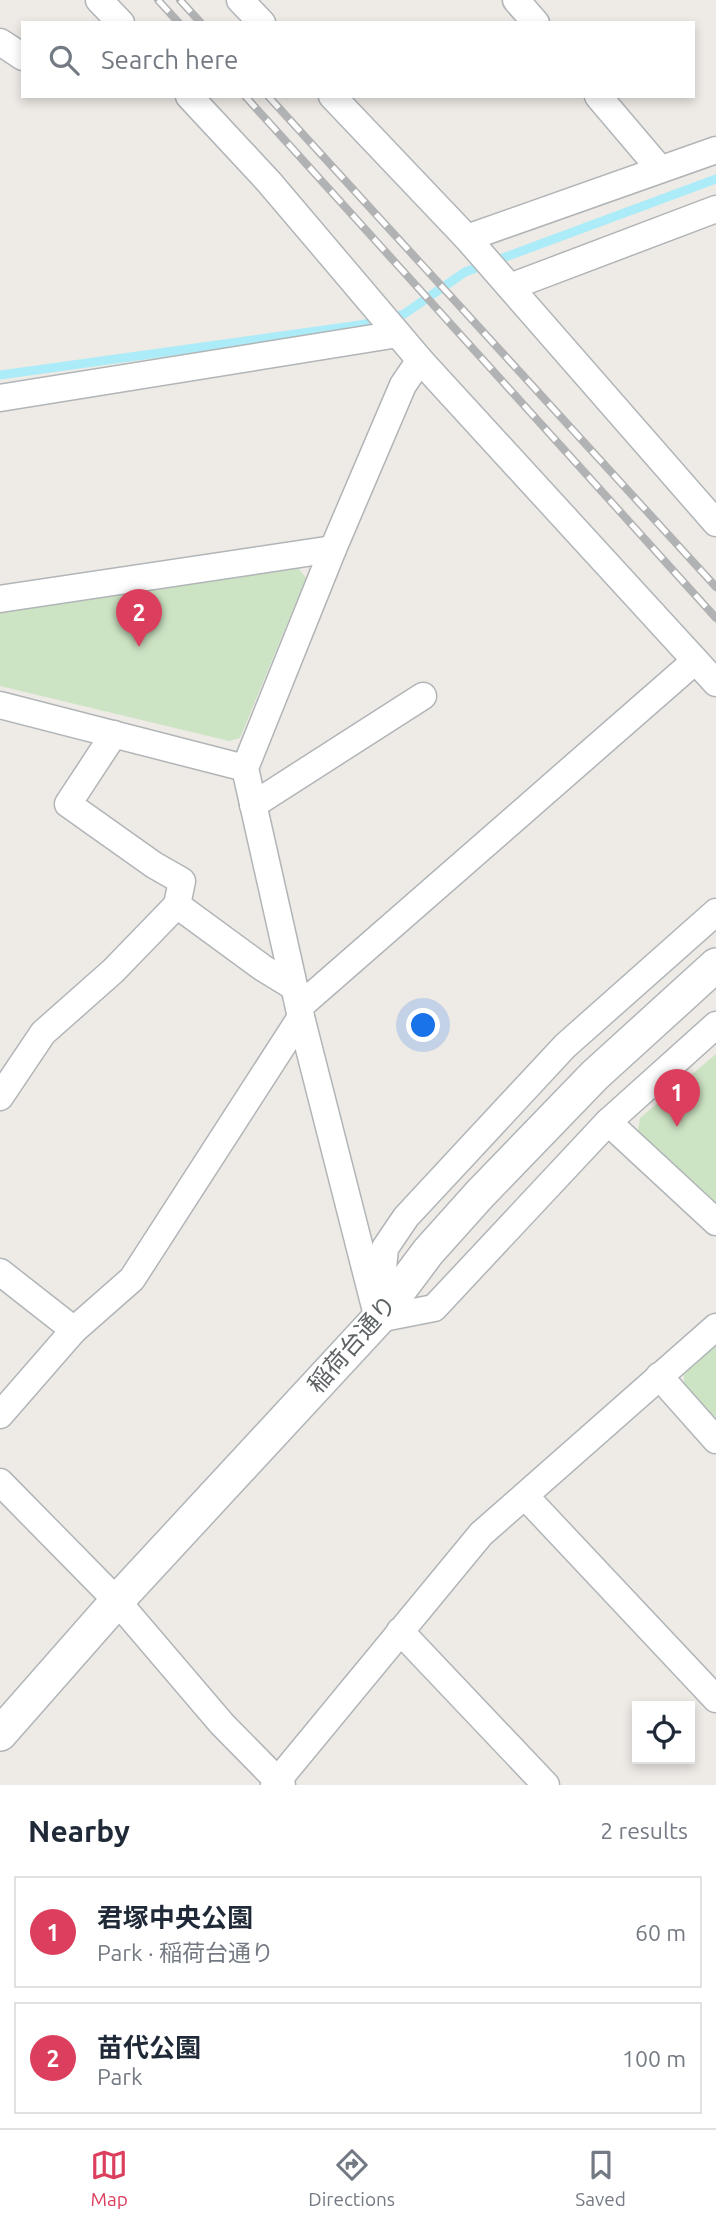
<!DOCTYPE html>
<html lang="en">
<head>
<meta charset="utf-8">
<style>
  body { margin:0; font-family:Ubuntu,"Noto Sans JP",sans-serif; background:#f6f6f7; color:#1f2937 }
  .controls { position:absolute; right:21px; bottom:21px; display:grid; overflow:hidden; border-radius:0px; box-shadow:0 4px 10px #0003 }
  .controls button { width:63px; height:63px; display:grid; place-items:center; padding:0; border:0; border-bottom:2px solid #e0e1e3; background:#fff; color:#1f2937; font:35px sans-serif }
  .you { position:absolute; left:424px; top:1026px; width:24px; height:24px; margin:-18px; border:5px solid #fff; border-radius:50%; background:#1a73e8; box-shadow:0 0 0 10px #1a73e833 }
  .badge { display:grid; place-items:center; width:46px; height:46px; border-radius:50%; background:#db3f5d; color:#fff; font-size:23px; font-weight:700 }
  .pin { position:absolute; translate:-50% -58px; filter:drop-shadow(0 2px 4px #0008) }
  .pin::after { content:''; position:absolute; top:37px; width:24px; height:21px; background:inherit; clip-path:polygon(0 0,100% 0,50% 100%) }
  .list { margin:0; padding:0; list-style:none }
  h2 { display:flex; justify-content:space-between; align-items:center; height:91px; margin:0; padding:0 28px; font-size:30px }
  h2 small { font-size:23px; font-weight:400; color:#747a83 }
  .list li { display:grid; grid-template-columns:46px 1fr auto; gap:21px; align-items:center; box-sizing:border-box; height:112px; margin:0 14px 14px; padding:0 14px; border:2px solid #e0e1e3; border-radius:0px }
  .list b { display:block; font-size:26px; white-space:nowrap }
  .list p { margin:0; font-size:23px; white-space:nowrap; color:#747a83 }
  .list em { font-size:23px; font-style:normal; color:#747a83 }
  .icon { flex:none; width:38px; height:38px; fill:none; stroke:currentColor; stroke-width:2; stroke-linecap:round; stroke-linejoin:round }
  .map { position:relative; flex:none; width:716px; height:1785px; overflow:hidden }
  .search { position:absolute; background:#fff; box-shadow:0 4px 10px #0003; left:21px; right:21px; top:21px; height:77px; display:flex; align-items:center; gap:18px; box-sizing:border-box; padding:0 24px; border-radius:0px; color:#747a83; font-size:26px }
  .sheet { height:343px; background:#fff }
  nav { display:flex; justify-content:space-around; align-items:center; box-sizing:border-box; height:98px; border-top:2px solid #e0e1e3; background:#fff; font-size:19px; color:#747a83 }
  nav a { display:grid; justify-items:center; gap:4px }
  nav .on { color:#db3f5d }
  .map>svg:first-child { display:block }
  .green { fill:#cde4c4 }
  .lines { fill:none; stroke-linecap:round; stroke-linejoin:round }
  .stream { stroke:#acecf8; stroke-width:9 }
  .minor-casing { stroke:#b1b5b7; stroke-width:29 }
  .tertiary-casing { stroke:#b1b5b7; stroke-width:36 }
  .minor { stroke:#fff; stroke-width:26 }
  .tertiary { stroke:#fff; stroke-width:33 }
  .rail-casing { stroke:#b1b2b3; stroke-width:8 }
  .rail { stroke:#fff; stroke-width:5; stroke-dasharray:16; stroke-linecap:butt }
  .labels { text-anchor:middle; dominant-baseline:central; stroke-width:5; stroke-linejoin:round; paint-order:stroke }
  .street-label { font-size:24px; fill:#5d6365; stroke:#fff }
</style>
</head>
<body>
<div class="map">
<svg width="716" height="1785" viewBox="0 0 716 1785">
  <rect width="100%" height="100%" fill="#eeeae6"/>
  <!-- green -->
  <g class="green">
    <path d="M295 564 306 578 240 738 229 741 0 686V608Z"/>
    <path d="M716 1054V1206L637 1136 640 1118Z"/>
    <path d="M716 1344V1421L684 1387V1372Z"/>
  </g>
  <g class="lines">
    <!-- stream -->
    <path class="stream" d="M0 375 360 325 404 314 465 272 716 179"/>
    <!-- minor casing -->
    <g class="minor-casing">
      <g id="minor">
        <path d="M99 0 121 23"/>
        <path d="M240 0 262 23"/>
        <path d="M516 0 536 23"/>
        <path d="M0 42 23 57"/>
        <path d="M189 96 269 182 420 360 716 683"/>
        <path d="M332 96 467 238 716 523"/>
        <path d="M598 96 660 169"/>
        <path d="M467 238 716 150"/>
        <path d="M510 287 716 209"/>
        <path d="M0 398 398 334"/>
        <path d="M0 599 333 549"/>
        <path d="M0 705 245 768"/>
        <path d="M114 734 68 804 154 865 182 881 177 905"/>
        <path d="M253 805 423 696"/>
        <path d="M299 1007 695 661"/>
        <path d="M0 1097 43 1033 113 971 177 905 263 968 294 987"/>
        <path d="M608 1122 716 1222"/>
        <path d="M0 1272 74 1330"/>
        <path d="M380 1299 385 1248 406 1217 565 1046 716 912"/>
        <path d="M378 1319 301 1017 245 768 333 549 403 385 420 360"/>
        <path d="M378 1319 434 1308 608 1122 716 1025"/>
        <path d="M659 1376 716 1440"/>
        <path d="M0 1415 74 1330 132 1279 301 1017"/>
        <path d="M0 1482 117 1601 222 1724 282 1785"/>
        <path d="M525 1496 716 1699"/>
        <path d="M400 1631 546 1785"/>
        <path d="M274 1785 481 1534 716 1327"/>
      </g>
    </g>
    <!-- tertiary casing -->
    <g class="tertiary-casing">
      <path id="tertiary" d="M0 1734 117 1601 378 1319 428 1252 480 1194 595 1075 716 965"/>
    </g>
    <!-- minor -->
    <use href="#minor" class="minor"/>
    <!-- tertiary -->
    <use href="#tertiary" class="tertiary"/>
    <!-- rail casing -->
    <g class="rail-casing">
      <g id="rail">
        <path d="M158 0 179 23"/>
        <path d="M180 0 201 23"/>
        <path d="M245 96 716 618"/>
        <path d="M268 96 716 587"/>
      </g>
    </g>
    <!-- rail -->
    <use href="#rail" class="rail"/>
  </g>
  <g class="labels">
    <!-- street labels -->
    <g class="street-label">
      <text transform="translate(352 1344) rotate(-49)">稲荷台通り</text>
    </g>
  </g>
</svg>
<div class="controls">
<button><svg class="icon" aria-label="locate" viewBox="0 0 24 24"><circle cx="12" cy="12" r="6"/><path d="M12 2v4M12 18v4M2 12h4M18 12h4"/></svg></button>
</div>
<div class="you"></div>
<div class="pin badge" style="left:677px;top:1127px">1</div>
<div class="pin badge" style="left:139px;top:647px">2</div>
<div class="search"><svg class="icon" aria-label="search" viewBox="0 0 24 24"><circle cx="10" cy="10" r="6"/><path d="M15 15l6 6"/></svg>Search here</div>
</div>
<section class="sheet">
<h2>Nearby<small>2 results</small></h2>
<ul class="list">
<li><span class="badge">1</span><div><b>君塚中央公園</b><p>Park · 稲荷台通り</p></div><em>60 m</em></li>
<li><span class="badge">2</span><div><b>苗代公園</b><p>Park</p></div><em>100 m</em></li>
</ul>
</section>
<nav>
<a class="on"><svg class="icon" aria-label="map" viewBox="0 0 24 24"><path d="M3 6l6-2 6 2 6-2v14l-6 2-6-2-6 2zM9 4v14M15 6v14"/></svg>Map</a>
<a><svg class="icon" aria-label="directions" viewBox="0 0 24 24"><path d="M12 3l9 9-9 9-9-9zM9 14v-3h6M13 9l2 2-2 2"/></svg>Directions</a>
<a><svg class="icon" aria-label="saved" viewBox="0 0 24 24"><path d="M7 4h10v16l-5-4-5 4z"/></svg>Saved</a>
</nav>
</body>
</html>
